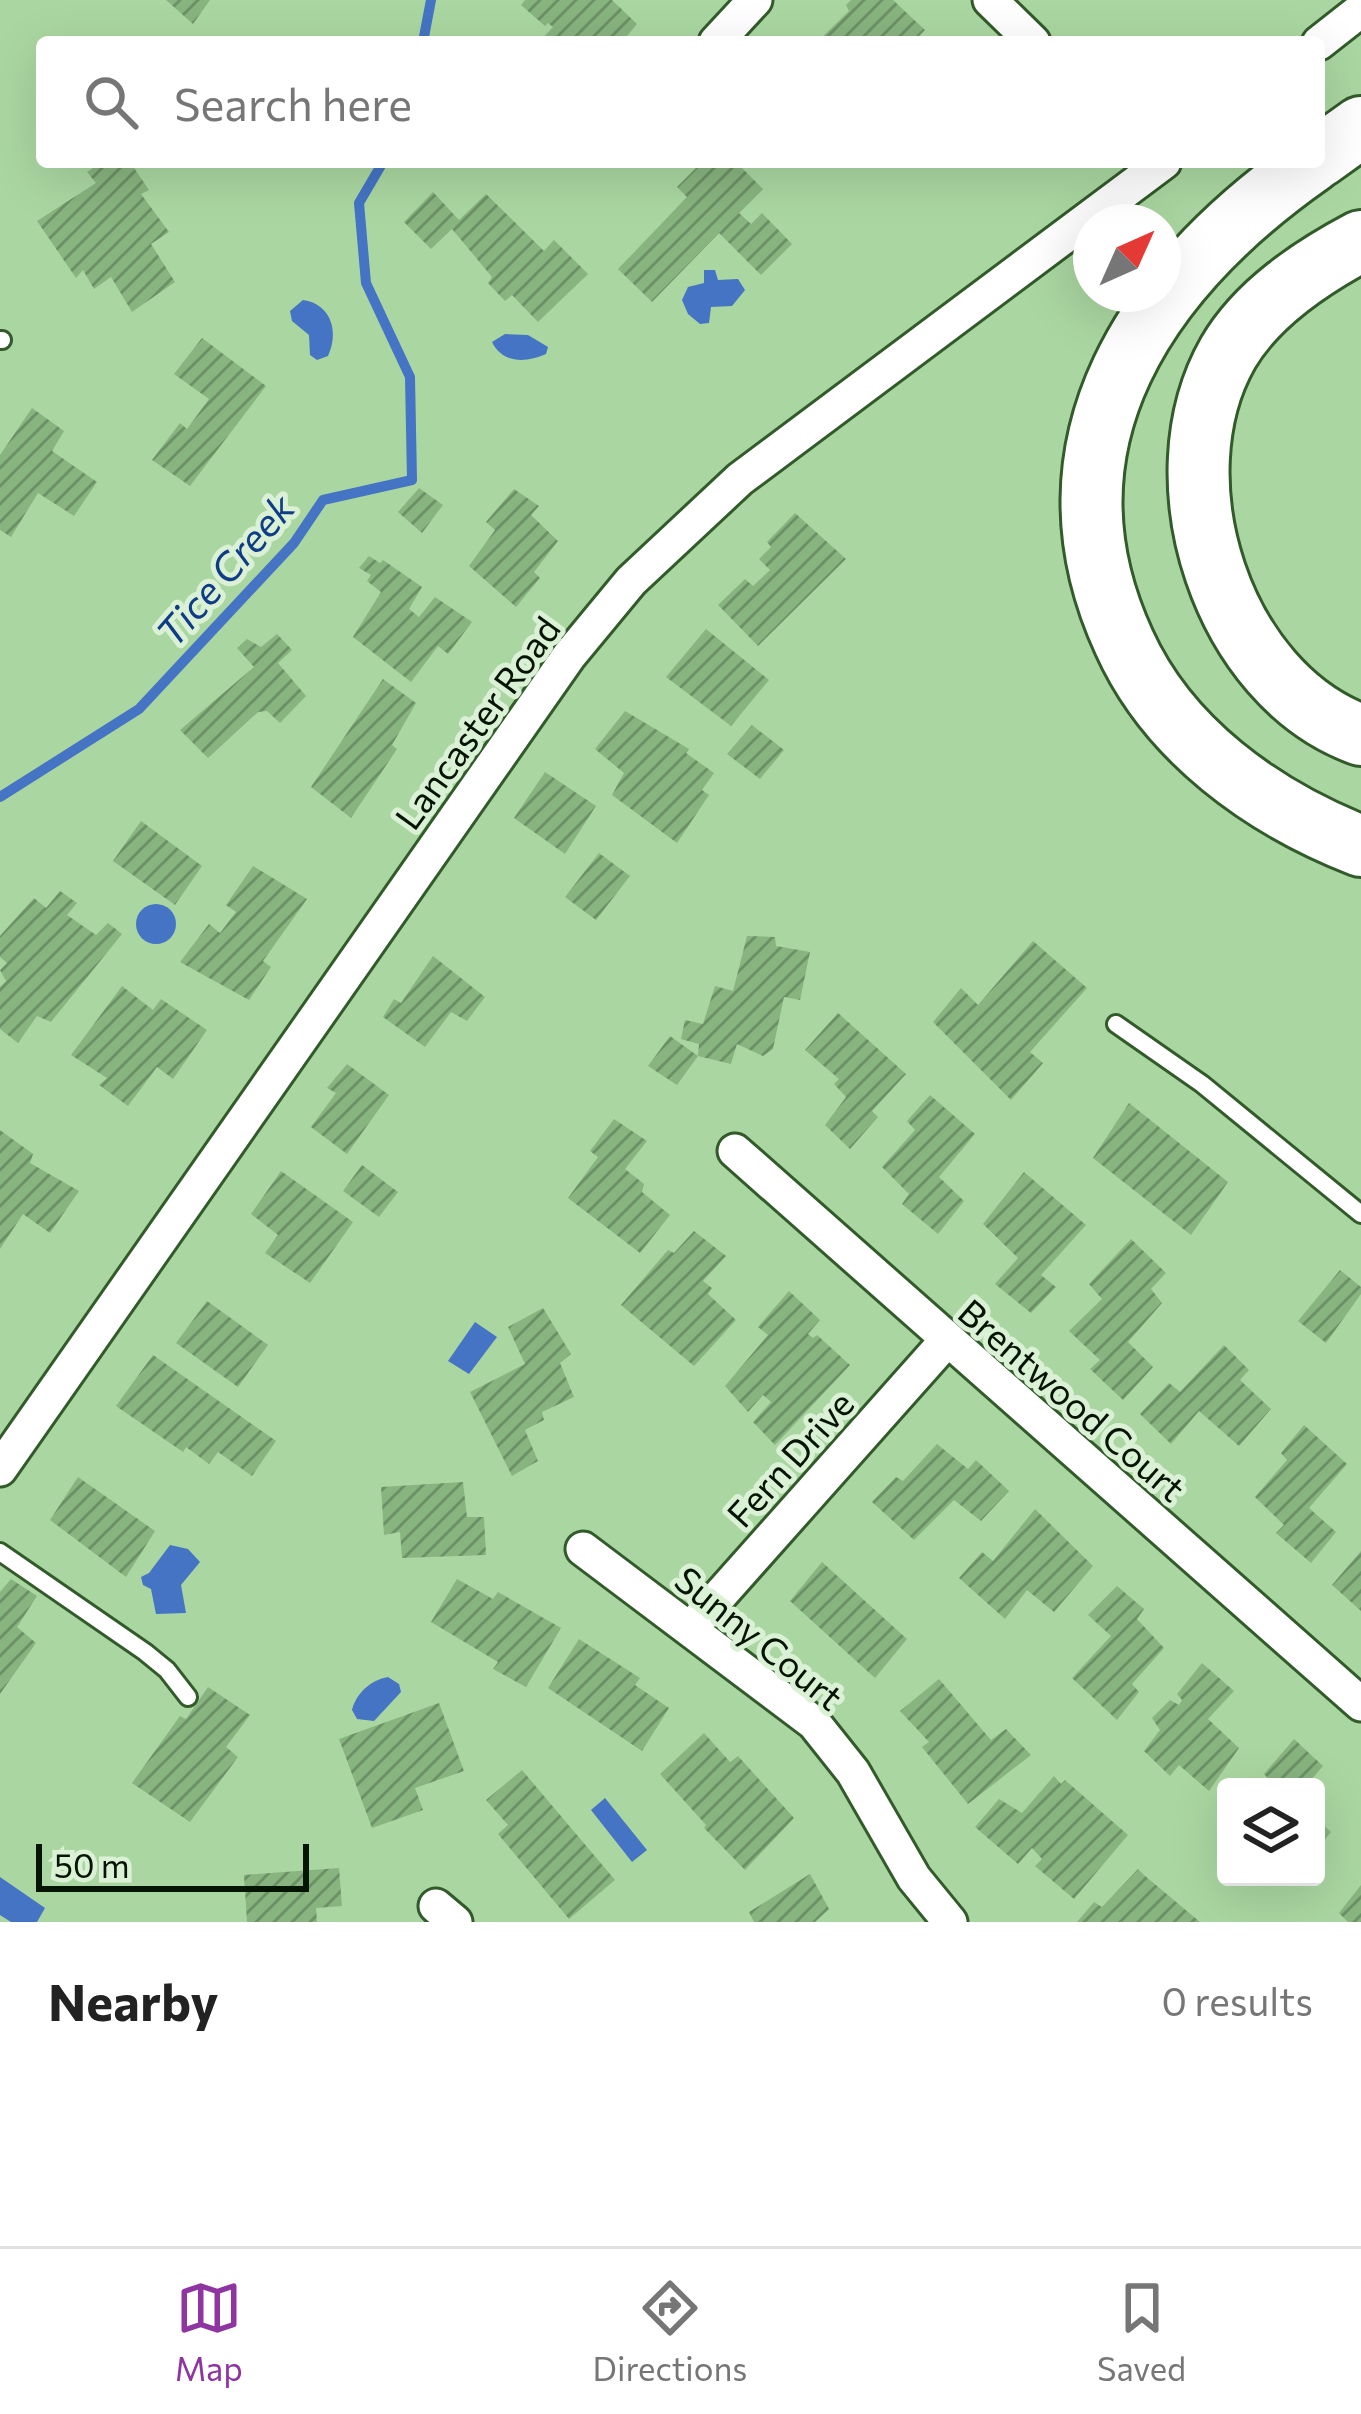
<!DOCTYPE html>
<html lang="en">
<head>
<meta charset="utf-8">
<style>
  body { margin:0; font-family:Commissioner,sans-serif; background:#f6f6f6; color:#222 }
  .controls { position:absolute; right:36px; bottom:36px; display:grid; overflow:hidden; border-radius:12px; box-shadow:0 12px 48px #0002 }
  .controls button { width:108px; height:108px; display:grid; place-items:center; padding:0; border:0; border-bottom:3px solid #e0e0e0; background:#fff; color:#222; font:60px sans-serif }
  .compass { position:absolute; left:1073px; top:204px; width:108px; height:108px; border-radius:50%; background:#fff; box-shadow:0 12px 48px #0002; rotate:45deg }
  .scale { position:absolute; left:36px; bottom:30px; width:273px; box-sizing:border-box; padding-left:12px; border:6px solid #051403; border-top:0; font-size:33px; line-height:42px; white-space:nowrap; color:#051403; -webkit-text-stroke:9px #daf1d5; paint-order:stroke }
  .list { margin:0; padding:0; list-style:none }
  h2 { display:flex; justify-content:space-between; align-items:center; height:156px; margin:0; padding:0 48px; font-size:51px }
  h2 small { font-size:39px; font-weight:400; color:#767676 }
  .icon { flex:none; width:66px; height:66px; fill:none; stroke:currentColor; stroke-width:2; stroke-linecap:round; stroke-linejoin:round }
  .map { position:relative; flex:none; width:1361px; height:1922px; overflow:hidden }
  .search { position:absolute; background:#fff; box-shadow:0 12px 48px #0002; left:36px; right:36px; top:36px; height:132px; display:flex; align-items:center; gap:30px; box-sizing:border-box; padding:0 42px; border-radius:12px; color:#767676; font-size:45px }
  .sheet { height:324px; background:#fff }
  nav { display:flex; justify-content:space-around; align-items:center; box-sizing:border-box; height:168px; border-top:3px solid #e0e0e0; background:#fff; font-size:33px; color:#767676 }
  nav a { display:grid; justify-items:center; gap:6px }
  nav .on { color:#8e35a1 }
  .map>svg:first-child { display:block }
  .water { fill:#4474c3 }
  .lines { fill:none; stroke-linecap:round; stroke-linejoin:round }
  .stream { stroke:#4474c3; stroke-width:10 }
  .building { fill:url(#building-hatch) }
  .lane-casing { stroke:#325a2a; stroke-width:22 }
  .street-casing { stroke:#325a2a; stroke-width:39 }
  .highway-casing { stroke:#325a2a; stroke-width:66 }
  .lane { stroke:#fff; stroke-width:16 }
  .street { stroke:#fff; stroke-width:33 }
  .highway { stroke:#fff; stroke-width:60 }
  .labels { text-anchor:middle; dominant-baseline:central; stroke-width:10; stroke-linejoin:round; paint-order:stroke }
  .street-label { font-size:36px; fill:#051403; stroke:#daf1d5 }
  .water-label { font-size:39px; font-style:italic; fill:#0f3c85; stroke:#daf1d5 }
</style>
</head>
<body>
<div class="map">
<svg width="1361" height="1922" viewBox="0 0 1361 1922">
  <defs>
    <pattern id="building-hatch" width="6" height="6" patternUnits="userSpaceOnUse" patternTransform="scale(3)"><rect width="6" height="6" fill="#88b47f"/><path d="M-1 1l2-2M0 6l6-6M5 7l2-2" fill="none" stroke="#6d9166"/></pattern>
  </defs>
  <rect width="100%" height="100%" fill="#aad7a1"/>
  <!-- water -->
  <g class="water">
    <path d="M704 270H715L718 280 738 279 745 290 732 306 711 307 709 323 700 324 688 314 682 300 688 287 704 283Z"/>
    <path d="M303 300C332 304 339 333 328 356L317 360 310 355 309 335 292 321 290 311Z"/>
    <path d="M505 334 528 335 548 347 546 354C526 363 503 364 492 342Z"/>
    <circle cx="156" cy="924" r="20"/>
    <path d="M475 1322 497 1337 469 1374 448 1361Z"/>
    <path d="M170 1545 188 1549 200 1562 181 1585 186 1613 156 1614 151 1589 143 1585 141 1577 149 1573Z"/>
    <path d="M388 1677 399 1684 401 1692 374 1721 357 1719 352 1710C356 1693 371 1680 388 1677Z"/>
    <path d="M605 1798 647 1850 632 1862 591 1810Z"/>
    <path d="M0 1877 45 1908 37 1922H11L0 1915Z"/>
  </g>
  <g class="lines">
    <!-- stream -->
    <g class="stream">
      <path d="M423 42 431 0"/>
      <path d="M0 797 139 709 294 543 323 500 412 480 410 377 366 283 359 203 383 162"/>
    </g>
  </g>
  <!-- building -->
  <g class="building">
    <path d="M166 0H210L193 24Z"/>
    <path d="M525 0H612L637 24 622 42H539L553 27 548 23 545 26 521 5Z"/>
    <path d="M851 0H893L925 30 913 42H817L849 11 846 5Z"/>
    <path d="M102 162H130L149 190 141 194 169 232 151 244 175 282 132 312 111 277 94 289 83 270 76 278 37 221 96 183 87 172Z"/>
    <path d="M702 162H736L763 189 739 213 751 224 762 213 792 244 761 275 719 233 652 302 618 269 687 197 677 187Z"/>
    <path d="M433 192 459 220 486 194 544 251 554 240 588 274 538 322 512 295 505 301 488 283 492 277 452 229 431 249 404 222Z"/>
    <path d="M202 338 266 386 190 486 152 460 180 423 187 429 209 399 174 374Z"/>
    <path d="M32 408 64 431 52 451 97 482 74 516 38 493 11 537 0 530V455Z"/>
    <path d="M419 488 443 505 422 533 398 512Z"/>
    <path d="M514 489 539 506 531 515 558 541 534 572 540 578 516 607 469 566 495 530 486 522Z"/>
    <path d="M795 513 846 559 758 646 718 605 745 579 753 586 770 570 759 559 771 547 767 542Z"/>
    <path d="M369 556 380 563 383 560 422 587 409 609 419 617 435 597 472 622 448 654 438 646 411 682 353 637 381 592 367 581 371 575 359 568Z"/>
    <path d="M706 629 769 680 731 726 666 677Z"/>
    <path d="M277 634 292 650 278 663 306 696 280 723 267 711 258 712 208 758 180 730 254 667 237 648 247 639 261 647Z"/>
    <path d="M383 679 416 703 392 745 397 749 351 818 311 787Z"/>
    <path d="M625 711 689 749 686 753 714 773 702 790 709 795 677 843 612 795 624 773 595 749Z"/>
    <path d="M752 725 784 750 760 779 727 754Z"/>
    <path d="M545 772 596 806 565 854 514 818Z"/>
    <path d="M141 821 202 866 175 905 113 861Z"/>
    <path d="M599 853 630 876 596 920 565 897Z"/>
    <path d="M253 866 307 899 263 961 271 967 249 1000 180 962 209 924 220 933 236 912 226 905Z"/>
    <path d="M60 891 77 903 67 915 96 935 108 923 122 934 51 1022 37 1016 18 1043 0 1029V987L6 981 0 970 7 963 0 957V936L34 898 46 908Z"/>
    <path d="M747 936 775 937 776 946 810 952 800 1000 784 997 773 1049 763 1056 737 1044 731 1064 698 1056 677 1085 648 1066 670 1036 698 1056 699 1044 681 1039 685 1020 703 1024 715 986 733 991Z"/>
    <path d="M1033 941 1087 988 1030 1052 1043 1063 1011 1100 933 1022 961 988 978 1005Z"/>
    <path d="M433 956 485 997 467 1021 451 1012 425 1047 383 1017 394 999 401 1003Z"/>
    <path d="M122 986 153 1010 161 999 207 1030 173 1079 157 1067 128 1106 99 1085 107 1078 71 1055Z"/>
    <path d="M838 1013 906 1074 872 1111 878 1117 850 1149 825 1125 846 1097 834 1084 839 1079 805 1050Z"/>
    <path d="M347 1064 389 1095 347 1154 311 1127 336 1093 327 1088Z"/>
    <path d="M930 1095 975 1134 939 1177 964 1201 938 1234 902 1204 909 1194 882 1167 915 1130 907 1121Z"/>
    <path d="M1129 1103 1228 1182 1191 1235 1093 1158Z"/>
    <path d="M614 1119 647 1141 625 1169 644 1184 642 1192 670 1215 640 1253 568 1198 598 1157 590 1151Z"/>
    <path d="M0 1130 33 1154 30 1163 79 1191 50 1233 23 1214 0 1249Z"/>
    <path d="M362 1165 398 1192 379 1217 343 1191Z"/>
    <path d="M281 1171 353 1222 310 1283 265 1253 278 1235 251 1214Z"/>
    <path d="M1024 1172 1086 1225 1041 1275 1056 1287 1031 1313 995 1284 1018 1258 983 1224Z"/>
    <path d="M694 1231 726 1256 703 1281 712 1288 708 1294 736 1320 694 1366 621 1305 668 1250 674 1253Z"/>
    <path d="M1131 1239 1166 1273 1151 1289 1162 1303 1128 1342 1153 1367 1123 1400 1090 1369 1100 1360 1069 1331 1102 1299 1089 1284Z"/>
    <path d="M1340 1270 1361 1287V1294L1326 1343 1298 1321Z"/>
    <path d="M789 1291 820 1320 808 1334 813 1338 817 1335 850 1365 775 1445 753 1422 771 1402 763 1395 748 1412 725 1386 768 1335 758 1327Z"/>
    <path d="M207 1301 268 1345 238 1387 176 1343Z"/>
    <path d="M543 1308 571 1354 560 1363 574 1397 542 1412 544 1420 525 1430 538 1461 512 1476 470 1392 525 1364 508 1327Z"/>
    <path d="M1224 1345 1249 1370 1240 1380 1271 1409 1239 1446 1199 1411 1171 1444 1140 1414 1169 1383 1180 1392Z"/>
    <path d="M153 1355 276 1441 252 1476 218 1452 209 1464 186 1447 183 1452 116 1406Z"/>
    <path d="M1304 1425 1347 1464 1309 1508 1336 1532 1311 1563 1276 1533 1284 1525 1255 1497 1287 1460 1281 1453Z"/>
    <path d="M937 1444 968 1469 976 1460 1009 1491 981 1521 954 1500 914 1540 872 1502 896 1477 903 1481Z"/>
    <path d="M78 1477 155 1531 126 1577 50 1520Z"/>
    <path d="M463 1482 467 1517H484L486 1555 402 1558 400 1532 384 1535 381 1487Z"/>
    <path d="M1035 1509 1093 1566 1054 1612 1027 1590 1005 1619 959 1578 982 1552 993 1561Z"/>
    <path d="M1361 1551V1611L1332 1585Z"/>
    <path d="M822 1562 907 1639 875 1678 790 1601Z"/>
    <path d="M11 1579 37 1596 17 1627 36 1643 0 1694V1592Z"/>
    <path d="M457 1579 493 1599 498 1592 561 1628 526 1687 493 1669 498 1662 431 1622Z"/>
    <path d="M1117 1586 1144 1609 1137 1619 1164 1648 1132 1684 1139 1692 1117 1720 1072 1678 1111 1636 1088 1615Z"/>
    <path d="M579 1639 640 1678 635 1685 669 1708 642 1751 548 1688Z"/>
    <path d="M1202 1663 1234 1691 1208 1719 1239 1748 1209 1791 1179 1765 1170 1776 1144 1751 1160 1730 1152 1718 1170 1700 1179 1705 1182 1700 1177 1694Z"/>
    <path d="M939 1679 991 1740 1006 1729 1031 1755 968 1804 922 1747 929 1742 900 1711Z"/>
    <path d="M208 1687 250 1715 226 1747 238 1757 190 1822 132 1783 180 1716 186 1719Z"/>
    <path d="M439 1703 464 1771 415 1788 423 1810 372 1828 339 1739Z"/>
    <path d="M704 1733 730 1762 738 1756 794 1818 745 1870 704 1828 706 1825 660 1774Z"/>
    <path d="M1294 1739 1323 1766 1305 1787H1272L1274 1785 1264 1774Z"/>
    <path d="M522 1770 615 1880 569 1919 498 1834 508 1825 486 1800Z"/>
    <path d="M1054 1776 1061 1784 1065 1780 1128 1835 1074 1899 1035 1866 1042 1859 1032 1848 1018 1864 975 1827 999 1799 1022 1813Z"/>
    <path d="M1316 1818 1331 1832 1316 1851Z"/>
    <path d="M339 1868 342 1906 316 1908 317 1922H247L244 1875Z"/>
    <path d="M1138 1869 1144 1875 1200 1922H1077L1094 1902 1102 1907Z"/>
    <path d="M810 1874 829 1909 815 1922H754L749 1912Z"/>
    <path d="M1361 1885V1922H1348L1339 1913Z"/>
  </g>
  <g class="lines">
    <!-- lane casing -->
    <g class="lane-casing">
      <g id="lane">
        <path d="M0 340H2"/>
        <path d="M1116 1024 1202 1084 1361 1214"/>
        <path d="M0 1552 145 1652 167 1670 188 1697"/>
      </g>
    </g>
    <!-- street casing -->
    <g class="street-casing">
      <g id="street">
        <path d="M990 0 1033 42"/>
        <path d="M716 42 755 0"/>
        <path d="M1319 43 1361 10"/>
        <path d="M735 1151 1361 1704"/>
        <path d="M0 1469 569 656 631 581 740 479 1164 162"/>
        <path d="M583 1549 814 1723 853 1772 914 1878 950 1922"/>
        <path d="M690 1629 947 1340"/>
        <path d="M436 1906 455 1922"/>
      </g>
    </g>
    <!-- highway casing -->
    <g class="highway-casing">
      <g id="highway">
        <path d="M1319 157 1361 127"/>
        <path d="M1312 162C1148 277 1032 442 1124 642 1168 740 1263 808 1361 846"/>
        <path d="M1361 241C1312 267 1257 303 1228 353 1156 479 1222 685 1361 735"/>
      </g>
    </g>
    <!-- lane -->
    <use href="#lane" class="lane"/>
    <!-- street -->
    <use href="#street" class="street"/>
    <!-- highway -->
    <use href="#highway" class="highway"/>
  </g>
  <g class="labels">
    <!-- street labels -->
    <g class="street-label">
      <text transform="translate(476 722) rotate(-54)">Lancaster Road</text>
      <text transform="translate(1073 1399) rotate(41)">Brentwood Court</text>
      <text transform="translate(789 1458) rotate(-48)">Fern Drive</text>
      <text transform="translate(760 1637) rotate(39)">Sunny Court</text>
    </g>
    <!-- water labels -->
    <g class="water-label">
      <text transform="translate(224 569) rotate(-49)">Tice Creek</text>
    </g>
  </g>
</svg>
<div class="controls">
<button><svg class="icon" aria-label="layers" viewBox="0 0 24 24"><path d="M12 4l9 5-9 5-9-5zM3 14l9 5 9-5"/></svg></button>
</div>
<svg class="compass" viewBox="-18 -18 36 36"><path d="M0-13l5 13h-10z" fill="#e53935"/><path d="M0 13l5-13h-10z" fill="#767676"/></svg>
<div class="scale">50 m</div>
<div class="search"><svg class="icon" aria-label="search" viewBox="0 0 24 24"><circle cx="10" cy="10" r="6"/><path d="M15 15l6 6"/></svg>Search here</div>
</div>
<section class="sheet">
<h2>Nearby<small>0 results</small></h2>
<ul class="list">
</ul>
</section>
<nav>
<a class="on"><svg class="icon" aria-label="map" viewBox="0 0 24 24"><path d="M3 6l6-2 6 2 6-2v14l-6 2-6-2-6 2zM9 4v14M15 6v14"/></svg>Map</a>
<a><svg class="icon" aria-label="directions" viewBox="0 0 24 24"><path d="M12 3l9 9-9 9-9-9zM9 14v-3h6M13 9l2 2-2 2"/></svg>Directions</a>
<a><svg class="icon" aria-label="saved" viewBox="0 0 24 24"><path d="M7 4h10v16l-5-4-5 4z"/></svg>Saved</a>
</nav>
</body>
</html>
